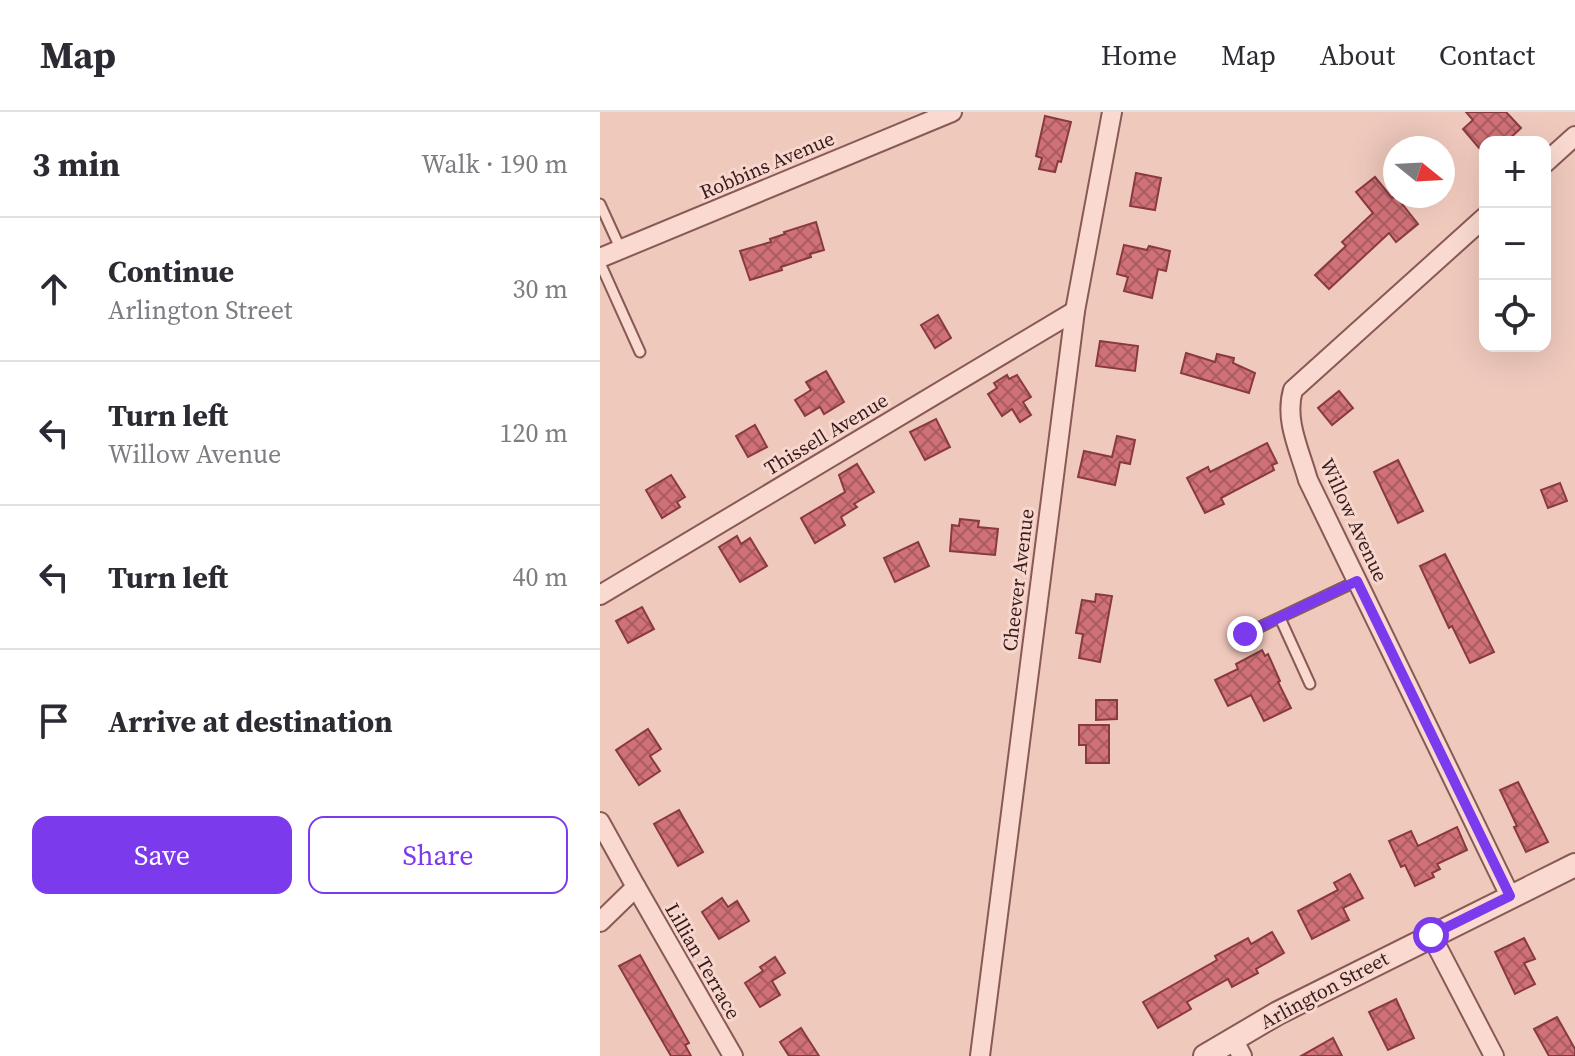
<!DOCTYPE html>
<html lang="en">
<head>
<meta charset="utf-8">
<style>
  body { margin:0; font-family:"Source Serif 4",serif; background:#f7f7f7; color:#2b2b33 }
  .controls { position:absolute; right:24px; top:24px; display:grid; overflow:hidden; border-radius:16px; box-shadow:0 8px 32px #0002 }
  .controls button { width:72px; height:72px; display:grid; place-items:center; padding:0; border:0; border-bottom:2px solid #e1e1e2; background:#fff; color:#2b2b33; font:40px sans-serif }
  .compass { position:absolute; left:783px; top:24px; width:72px; height:72px; border-radius:50%; background:#fff; box-shadow:0 8px 32px #0002; rotate:108deg }
  .stop { position:absolute; width:24px; height:24px; margin:-18px; border:6px solid #7c3aed; border-radius:50%; background:#fff }
  .stop.end { background:#7c3aed; border-color:#fff; box-shadow:0 2px 8px #0008 }
  .list { margin:0; padding:0; list-style:none }
  h2 { display:flex; justify-content:space-between; align-items:center; height:104px; margin:0; padding:0 32px; font-size:34px }
  h2 small { font-size:26px; font-weight:400; color:#7c7c81 }
  .list li { display:grid; grid-template-columns:52px 1fr auto; gap:24px; align-items:center; box-sizing:border-box; height:144px; padding:0 32px; border-top:2px solid #e1e1e2 }
  .list b { display:block; font-size:30px; white-space:nowrap }
  .list p { margin:0; font-size:26px; white-space:nowrap; color:#7c7c81 }
  .list em { font-size:26px; font-style:normal; color:#7c7c81 }
  .actions { display:flex; gap:16px; padding:24px 32px }
  .actions a { flex:1; padding:18px 0; border:2px solid #7c3aed; border-radius:16px; text-align:center; font-size:28px; color:#7c3aed }
  .actions .main { background:#7c3aed; color:#fff }
  .icon { flex:none; width:44px; height:44px; fill:none; stroke:currentColor; stroke-width:2; stroke-linecap:round; stroke-linejoin:round }
  .map { position:relative; flex:none; width:975px; height:944px; overflow:hidden }
  header { display:flex; align-items:center; gap:48px; box-sizing:border-box; height:112px; padding:0 40px; background:#fff; border-bottom:2px solid #e1e1e2 }
  header strong { font-size:38px }
  nav { display:flex; gap:44px; margin-inline-start:auto; font-size:28px }
  main { display:flex }
  aside { flex:1; background:#fff }
  .map>svg:first-child { display:block }
  .building { fill:url(#building-cross-hatch); stroke:#893a40; stroke-width:2 }
  .lines { fill:none; stroke-linecap:round; stroke-linejoin:round }
  .service-casing { stroke:#885955; stroke-width:13 }
  .minor-casing { stroke:#885955; stroke-width:22 }
  .tertiary-casing { stroke:#885955; stroke-width:26 }
  .service { stroke:#fadad0; stroke-width:9 }
  .minor { stroke:#fadad0; stroke-width:18 }
  .tertiary { stroke:#fadad0; stroke-width:22 }
  .route { stroke:#7c3aed; stroke-width:10 }
  .labels { text-anchor:middle; dominant-baseline:central; stroke-width:6; stroke-linejoin:round; paint-order:stroke }
  .street-label { font-size:20px; fill:#371b1b; stroke:#f7d7cd }
</style>
</head>
<body>
<header>
<strong>Map</strong>
<nav><a>Home</a><a>Map</a><a>About</a><a>Contact</a></nav>
</header>
<main>
<aside>
<h2>3 min<small>Walk · 190 m</small></h2>
<ul class="list">
<li><svg class="icon" aria-label="ahead" viewBox="0 0 24 24"><path d="M12 20V5M6 11l6-6 6 6"/></svg><div><b>Continue</b><p>Arlington Street</p></div><em>30 m</em></li>
<li><svg class="icon" aria-label="left" viewBox="0 0 24 24"><path d="M17 20v-9H6M10 6l-5 5 5 5"/></svg><div><b>Turn left</b><p>Willow Avenue</p></div><em>120 m</em></li>
<li><svg class="icon" aria-label="left" viewBox="0 0 24 24"><path d="M17 20v-9H6M10 6l-5 5 5 5"/></svg><div><b>Turn left</b></div><em>40 m</em></li>
<li><svg class="icon" aria-label="arrive" viewBox="0 0 24 24"><path d="M6 21V4h12l-3 4 3 4H6"/></svg><div><b>Arrive at destination</b></div></li>
</ul>
<div class="actions"><a class="main">Save</a><a>Share</a></div>
</aside>
<div class="map">
<svg width="975" height="944" viewBox="0 0 975 944">
  <defs>
    <pattern id="building-cross-hatch" width="8" height="8" patternUnits="userSpaceOnUse" patternTransform="scale(2)"><rect width="8" height="8" fill="#d07176"/><path d="M0 0l8 8M0 8l8-8" fill="none" stroke="#aa5c60"/></pattern>
  </defs>
  <rect width="100%" height="100%" fill="#f0c9bd"/>
  <!-- building -->
  <g class="building">
    <path d="M866 0H906L921 16 906 30H885V43L863 17 873 8Z"/>
    <path d="M445 4 471 10 461 50 458 49 455 60 439 57 442 46 436 44Z"/>
    <path d="M536 61 561 66 555 98 530 94Z"/>
    <path d="M775 65 792 86 795 83 818 112 796 130 789 121 729 177 715 163 746 134 742 130 773 101 756 80Z"/>
    <path d="M216 110 224 138 210 142 211 145 181 155 182 158 150 168 140 139 171 130 170 127 185 122 184 120Z"/>
    <path d="M524 133 547 138 549 134 570 139 566 159 558 157 552 186 524 179 528 165 517 162Z"/>
    <path d="M338 203 351 226 335 236 321 213Z"/>
    <path d="M500 229 538 234 535 259 496 254Z"/>
    <path d="M586 241 615 250 617 242 634 246 633 251 655 261 649 281 581 261Z"/>
    <path d="M226 259 244 290 224 302 220 295 205 304 195 288 211 278 206 270Z"/>
    <path d="M407 263 409 267 417 263 431 285 423 290 431 303 420 310 412 297 402 304 388 282 397 276 394 271Z"/>
    <path d="M739 279 753 296 732 313 718 296Z"/>
    <path d="M336 307 350 335 325 348 310 320Z"/>
    <path d="M155 313 167 335 148 345 136 324Z"/>
    <path d="M517 324 535 328 530 352 520 350 515 373 478 365 484 339 512 345Z"/>
    <path d="M667 331 677 351 672 353 674 358 621 386 624 392 605 401 587 366 608 355 610 360Z"/>
    <path d="M798 348 823 399 798 411 774 360Z"/>
    <path d="M257 352 274 380 254 392 257 395 241 405 245 413 215 431 201 406 245 380 239 363Z"/>
    <path d="M71 363 85 385 77 390 80 395 62 406 46 378Z"/>
    <path d="M960 371 967 389 948 396 941 378Z"/>
    <path d="M360 407 379 409 378 415 398 417 395 443 350 439 352 413 359 414Z"/>
    <path d="M137 424 141 432 150 426 167 454 140 470 119 435Z"/>
    <path d="M318 430 329 454 295 470 284 446Z"/>
    <path d="M845 442 894 540 870 551 852 514 849 516 820 454Z"/>
    <path d="M496 482 512 484 500 550 479 546 483 522 476 521 482 488 495 490Z"/>
    <path d="M42 495 54 517 28 531 16 509Z"/>
    <path d="M662 538 665 544 668 542 680 569 678 570 691 596 664 609 651 583 628 594 615 568 638 557 636 552Z"/>
    <path d="M496 588H517V607L496 608Z"/>
    <path d="M479 613H509V651H486V633H479Z"/>
    <path d="M48 617 61 637 50 644 60 659 39 673 16 638Z"/>
    <path d="M918 670 948 730 926 740 914 715 917 714 900 678Z"/>
    <path d="M79 698 103 740 78 754 54 712Z"/>
    <path d="M857 715 867 738 837 752 840 757 832 761 834 765 815 774 805 753 801 755 789 729 811 719 818 734Z"/>
    <path d="M750 762 763 786 743 796 749 808 712 827 698 799 738 778 734 771Z"/>
    <path d="M122 786 128 795 137 789 149 809 119 827 102 800Z"/>
    <path d="M672 820 684 841 656 857 658 861 632 875 628 867 587 890 591 897 558 916 543 890 617 848 615 844 648 826 651 832Z"/>
    <path d="M924 826 935 847 924 851 935 872 915 882 895 840Z"/>
    <path d="M40 843 89 931 85 933 91 944H71L19 854Z"/>
    <path d="M175 845 185 861 172 869 180 883 160 895 145 871 163 859 160 855Z"/>
    <path d="M796 887 814 926 788 938 769 900Z"/>
    <path d="M957 905 975 937V944H949L934 917Z"/>
    <path d="M201 916 219 944H189L180 930Z"/>
    <path d="M733 926 742 944H701Z"/>
  </g>
  <g class="lines">
    <!-- service casing -->
    <g class="service-casing">
      <g id="service">
        <path d="M0 92 21 138"/>
        <path d="M0 151 40 240"/>
        <path d="M680 506 710 572"/>
        <path d="M645 522 757 469"/>
      </g>
    </g>
    <!-- minor casing -->
    <g class="minor-casing">
      <g id="minor">
        <path d="M945 51 975 24"/>
        <path d="M885 105 693 278C684 308 700 339 708 368L910 784"/>
        <path d="M0 146 352 0"/>
        <path d="M0 483 475 199"/>
        <path d="M0 710 36 775"/>
        <path d="M0 810 36 775 133 944"/>
        <path d="M831 823 894 944"/>
        <path d="M633 927 642 944"/>
        <path d="M380 944 475 199 512 0"/>
      </g>
    </g>
    <!-- tertiary casing -->
    <g class="tertiary-casing">
      <path id="tertiary" d="M605 944 678 901 975 753"/>
    </g>
    <!-- service -->
    <use href="#service" class="service"/>
    <!-- minor -->
    <use href="#minor" class="minor"/>
    <!-- tertiary -->
    <use href="#tertiary" class="tertiary"/>
  </g>
  <g class="lines">
    <!-- route -->
    <path class="route" d="M645 522 757 469 910 784 831 823"/>
  </g>
  <g class="labels">
    <!-- street labels -->
    <g class="street-label">
      <text transform="translate(167 53) rotate(-23)">Robbins Avenue</text>
      <text transform="translate(226 322) rotate(-31)">Thissell Avenue</text>
      <text transform="translate(754 408) rotate(65)">Willow Avenue</text>
      <text transform="translate(418 468) rotate(-83)">Cheever Avenue</text>
      <text transform="translate(103 849) rotate(60)">Lillian Terrace</text>
      <text transform="translate(724 878) rotate(-28)">Arlington Street</text>
    </g>
  </g>
</svg>
<div class="controls">
<button>+</button>
<button>−</button>
<button><svg class="icon" aria-label="locate" viewBox="0 0 24 24"><circle cx="12" cy="12" r="6"/><path d="M12 2v4M12 18v4M2 12h4M18 12h4"/></svg></button>
</div>
<svg class="compass" viewBox="-18 -18 36 36"><path d="M0-13l5 13h-10z" fill="#e53935"/><path d="M0 13l5-13h-10z" fill="#7c7c81"/></svg>
<div class="stop" style="left:831px;top:823px"></div>
<div class="stop end" style="left:645px;top:522px"></div>
</div>
</main>
</body>
</html>
